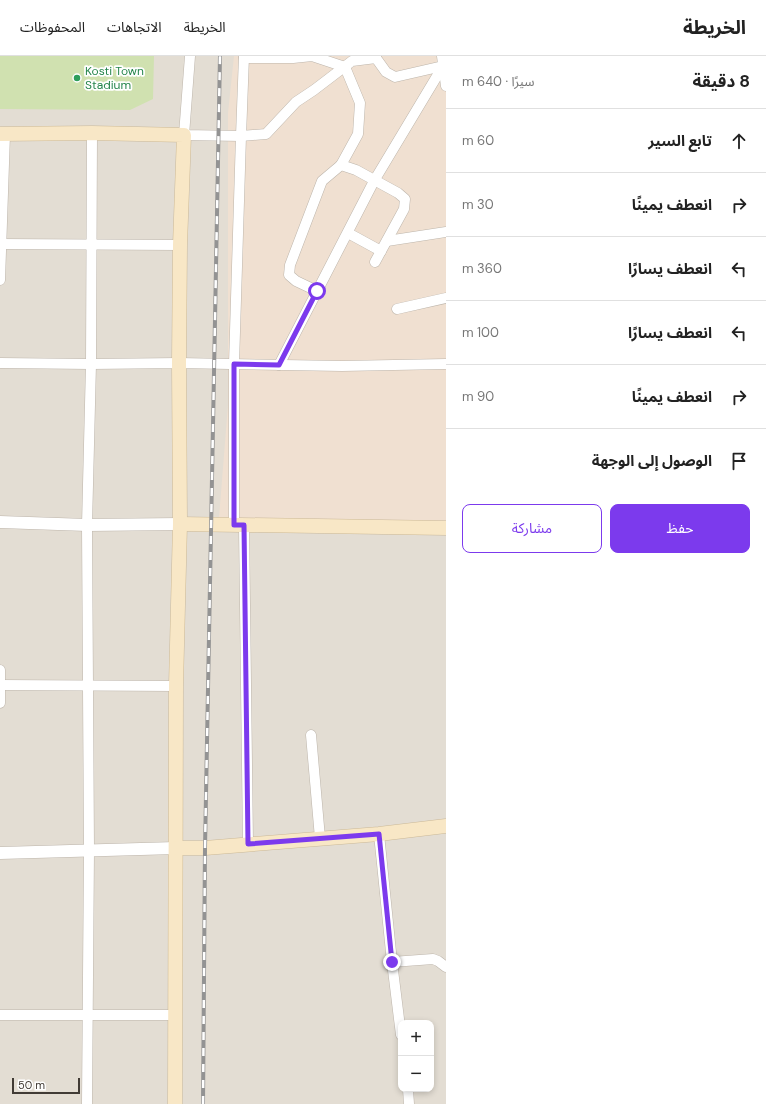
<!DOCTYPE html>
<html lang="ar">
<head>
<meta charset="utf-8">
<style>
  body { margin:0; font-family:"DM Sans","Noto Sans Arabic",sans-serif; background:#f2f2f2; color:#222; direction:rtl }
  .controls { position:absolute; right:12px; bottom:12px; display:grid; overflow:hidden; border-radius:8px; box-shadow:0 2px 6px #0003 }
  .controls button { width:36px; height:36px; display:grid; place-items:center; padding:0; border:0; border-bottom:1px solid #e0e0e0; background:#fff; color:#222; font:20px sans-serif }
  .scale { position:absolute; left:12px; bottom:10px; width:68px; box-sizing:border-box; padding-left:4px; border:2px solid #413b35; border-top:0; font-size:11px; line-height:14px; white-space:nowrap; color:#413b35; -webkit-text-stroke:3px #fff; paint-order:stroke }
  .stop { position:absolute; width:12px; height:12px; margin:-9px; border:3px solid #7c3aed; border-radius:50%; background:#fff }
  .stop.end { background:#7c3aed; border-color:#fff; box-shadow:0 1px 4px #0008 }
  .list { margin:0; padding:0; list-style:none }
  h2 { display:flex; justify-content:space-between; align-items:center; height:52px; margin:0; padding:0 16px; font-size:17px }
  h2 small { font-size:13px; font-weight:400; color:#767676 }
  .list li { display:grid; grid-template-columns:26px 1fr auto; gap:12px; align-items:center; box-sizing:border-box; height:64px; padding:0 16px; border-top:1px solid #e0e0e0 }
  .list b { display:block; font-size:15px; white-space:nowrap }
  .list em { font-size:13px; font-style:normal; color:#767676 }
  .actions { display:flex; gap:8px; padding:12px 16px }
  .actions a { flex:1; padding:9px 0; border:1px solid #7c3aed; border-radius:8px; text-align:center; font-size:14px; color:#7c3aed }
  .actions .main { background:#7c3aed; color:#fff }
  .icon { flex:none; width:22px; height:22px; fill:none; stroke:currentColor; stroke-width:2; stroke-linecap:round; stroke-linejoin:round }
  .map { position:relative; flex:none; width:446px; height:1048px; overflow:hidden; direction:ltr }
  header { display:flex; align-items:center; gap:24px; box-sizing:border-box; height:56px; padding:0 20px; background:#fff; border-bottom:1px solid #e0e0e0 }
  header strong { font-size:19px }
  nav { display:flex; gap:22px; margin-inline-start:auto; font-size:14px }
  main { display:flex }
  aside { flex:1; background:#fff }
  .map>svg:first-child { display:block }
  .residential { fill:#e3ddd3; fill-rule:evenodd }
  .commercial { fill:#f0e0d1 }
  .green { fill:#d0e1b0 }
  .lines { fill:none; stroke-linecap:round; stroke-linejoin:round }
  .minor-casing { stroke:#bdb5ab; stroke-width:11 }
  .tertiary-casing { stroke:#bdb5ab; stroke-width:13 }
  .secondary-casing { stroke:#cbb998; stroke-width:15 }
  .minor { stroke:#fff; stroke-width:10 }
  .tertiary { stroke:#fff; stroke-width:12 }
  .secondary { stroke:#f8e7c6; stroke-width:14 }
  .rail-casing { stroke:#939393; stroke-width:4 }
  .rail { stroke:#fff; stroke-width:2.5; stroke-dasharray:8; stroke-linecap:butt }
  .route { stroke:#7c3aed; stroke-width:5 }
  .leisure-dot { fill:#2e9e5b; stroke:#fff; stroke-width:1.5 }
  .labels { text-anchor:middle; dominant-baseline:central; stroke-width:3.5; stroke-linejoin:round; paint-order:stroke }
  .leisure-label { font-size:12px; fill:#27864d; stroke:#fff; text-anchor:start }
</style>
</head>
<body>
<header>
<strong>الخريطة</strong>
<nav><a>الخريطة</a><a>الاتجاهات</a><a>المحفوظات</a></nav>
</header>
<main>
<aside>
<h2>8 دقيقة<small>سيرًا · 640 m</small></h2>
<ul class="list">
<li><svg class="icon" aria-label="ahead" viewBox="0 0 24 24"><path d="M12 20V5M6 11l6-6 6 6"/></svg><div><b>تابع السير</b></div><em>60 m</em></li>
<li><svg class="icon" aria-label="right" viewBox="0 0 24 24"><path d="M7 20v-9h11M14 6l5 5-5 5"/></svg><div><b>انعطف يمينًا</b></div><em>30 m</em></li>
<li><svg class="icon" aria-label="left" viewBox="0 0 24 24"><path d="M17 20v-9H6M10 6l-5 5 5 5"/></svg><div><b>انعطف يسارًا</b></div><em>360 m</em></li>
<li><svg class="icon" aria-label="left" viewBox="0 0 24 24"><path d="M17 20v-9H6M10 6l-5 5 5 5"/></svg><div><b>انعطف يسارًا</b></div><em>100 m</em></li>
<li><svg class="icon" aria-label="right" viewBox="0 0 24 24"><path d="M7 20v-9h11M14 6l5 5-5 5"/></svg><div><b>انعطف يمينًا</b></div><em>90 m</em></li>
<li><svg class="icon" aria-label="arrive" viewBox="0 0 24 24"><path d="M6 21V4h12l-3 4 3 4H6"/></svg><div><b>الوصول إلى الوجهة</b></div></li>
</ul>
<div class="actions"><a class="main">حفظ</a><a>مشاركة</a></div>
</aside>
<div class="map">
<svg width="446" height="1048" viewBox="0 0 446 1048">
  <rect width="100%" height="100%" fill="#f0ebe4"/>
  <!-- residential -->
  <path class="residential" d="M0 0H446V1048H0ZM401 967H431V1033H401Z"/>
  <!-- commercial -->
  <path class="commercial" d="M234 0H446V466L219 462 228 349V57Z"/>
  <!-- green -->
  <path class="green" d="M0 0H154L153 43 130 54 0 53Z"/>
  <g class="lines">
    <!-- minor casing -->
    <g class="minor-casing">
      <g id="minor">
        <path d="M190 0 184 79 241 80 266 78 296 46 314 34 352 5 376 2V0"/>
        <path d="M442 0 446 30"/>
        <path d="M244 2H293L312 0 345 11 360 47 358 78 341 109"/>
        <path d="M376 2 386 16 395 21 443 10"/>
        <path d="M348 177 381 195"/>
        <path d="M387 185 446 176"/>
        <path d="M0 188 180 189"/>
        <path d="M0 224 5 78"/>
        <path d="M317 235 296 225 289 219 290 209 322 125 341 109 356 114 398 137 405 143 404 153 375 206"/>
        <path d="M397 253 446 242"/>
        <path d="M0 307 91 308 179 307 342 310 446 308"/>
        <path d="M279 309 374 125 443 10"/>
        <path d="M234 469V308L241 80 244 0"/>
        <path d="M244 469 248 788"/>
        <path d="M0 614V647"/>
        <path d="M0 629 176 630"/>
        <path d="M311 679 320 782"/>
        <path d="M379 778 392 906 401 979"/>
        <path d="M392 906 433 903 438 905 446 911"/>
        <path d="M0 959H175"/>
        <path d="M408 1033 409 1048"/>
        <path d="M87 1048 89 794 87 469 91 308 92 77"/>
      </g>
    </g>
    <!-- tertiary casing -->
    <g class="tertiary-casing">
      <g id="tertiary">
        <path d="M0 466 87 469 180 468"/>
        <path d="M0 797 176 792"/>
      </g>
    </g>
    <!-- secondary casing -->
    <g class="secondary-casing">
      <g id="secondary">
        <path d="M0 78 92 77 184 79 180 189 179 307 180 468 176 630 175 1048"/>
        <path d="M180 468 446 472"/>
        <path d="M176 792H205L379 778 446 770"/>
      </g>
    </g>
    <!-- minor -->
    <use href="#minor" class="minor"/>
    <!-- tertiary -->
    <use href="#tertiary" class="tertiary"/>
    <!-- secondary -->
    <use href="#secondary" class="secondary"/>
    <!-- rail casing -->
    <g class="rail-casing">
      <path id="rail" d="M203 1048 205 792 220 0"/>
    </g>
    <!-- rail -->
    <use href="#rail" class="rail"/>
  </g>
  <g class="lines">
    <!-- route -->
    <path class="route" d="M317 235 279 309 234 308V469H244L248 788 379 778 392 906"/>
  </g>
  <!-- markers -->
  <circle class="leisure-dot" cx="77" cy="22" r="4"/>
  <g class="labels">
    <!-- leisure labels -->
    <g class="leisure-label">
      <text x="85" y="15">Kosti Town<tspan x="85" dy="14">Stadium</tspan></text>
    </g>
  </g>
</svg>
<div class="controls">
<button>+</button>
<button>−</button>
</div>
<div class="scale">50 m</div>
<div class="stop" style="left:317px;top:235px"></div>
<div class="stop end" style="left:392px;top:906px"></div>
</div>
</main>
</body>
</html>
